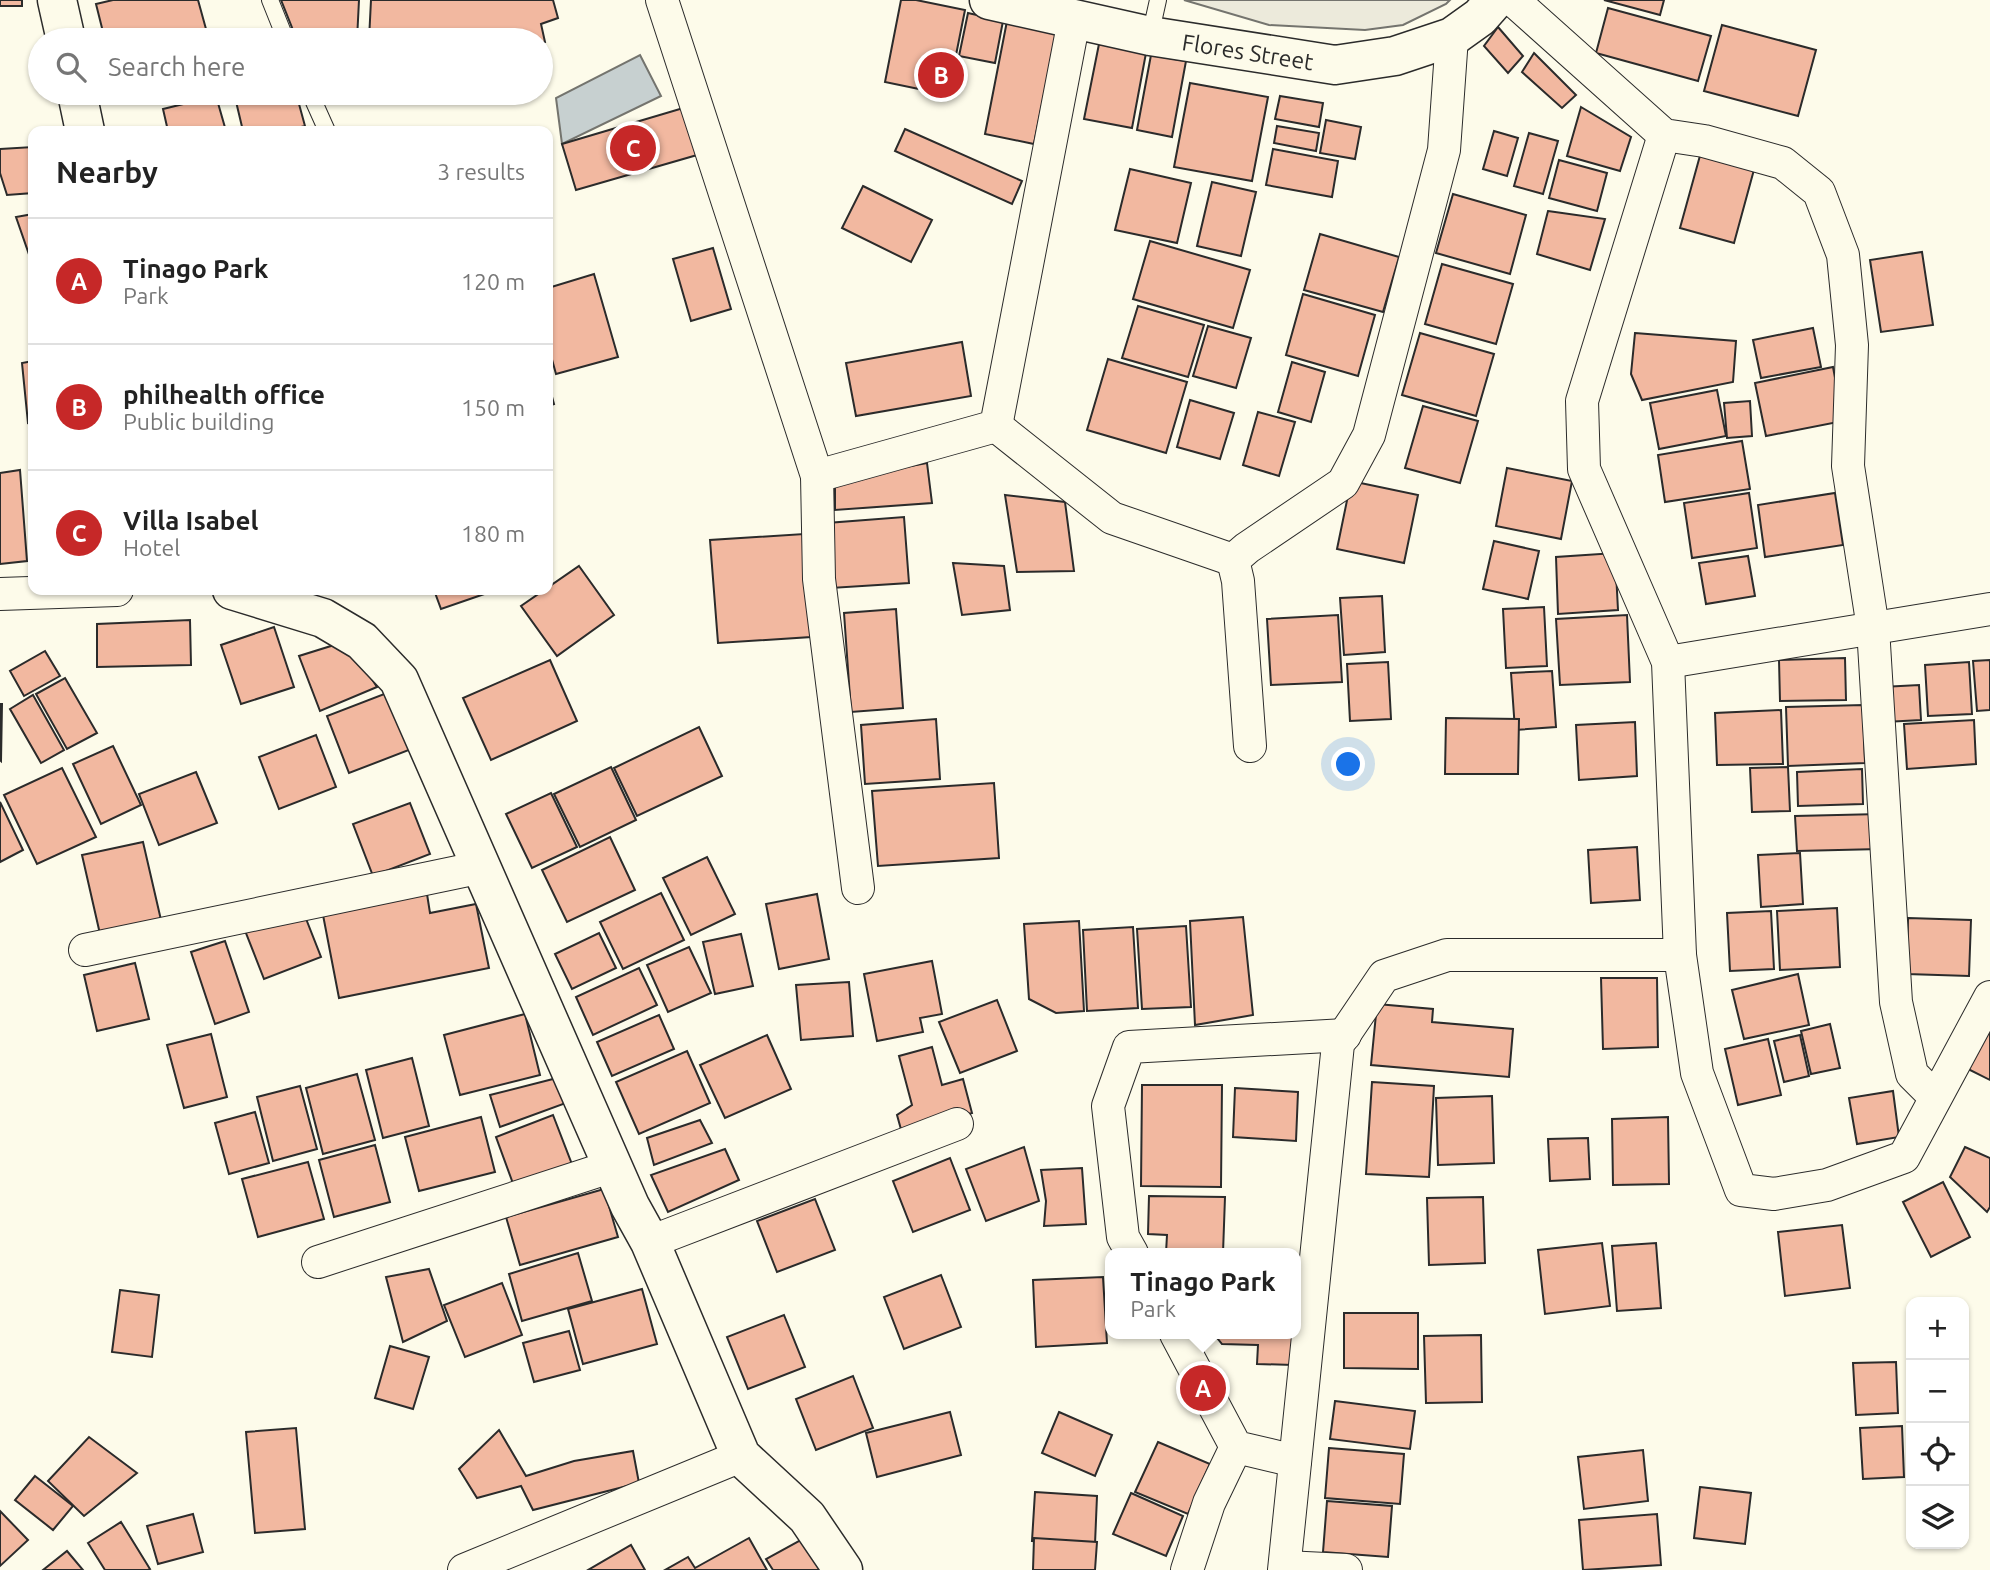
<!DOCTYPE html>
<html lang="en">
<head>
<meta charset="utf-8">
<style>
  body { margin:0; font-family:Ubuntu,sans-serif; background:#f2f2f2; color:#222 }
  .controls { position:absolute; right:21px; bottom:21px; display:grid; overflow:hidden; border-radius:14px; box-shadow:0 2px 5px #0004 }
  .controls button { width:63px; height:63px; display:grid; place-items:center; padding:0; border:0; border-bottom:2px solid #e0e0e0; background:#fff; color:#222; font:35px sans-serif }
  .you { position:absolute; left:1349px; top:765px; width:24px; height:24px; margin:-18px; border:5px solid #fff; border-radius:50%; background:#1a73e8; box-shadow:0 0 0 10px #1a73e833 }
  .badge { display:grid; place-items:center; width:46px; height:46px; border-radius:50%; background:#c62828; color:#fff; font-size:23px; font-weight:700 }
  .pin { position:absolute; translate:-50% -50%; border:4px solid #fff; box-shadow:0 2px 7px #0006 }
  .popup { position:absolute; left:1105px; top:1248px; width:196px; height:91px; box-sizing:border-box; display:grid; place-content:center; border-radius:14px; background:#fff; filter:drop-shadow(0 2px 5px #0005); font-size:23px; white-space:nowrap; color:#767676 }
  .popup b { font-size:26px; color:#222 }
  .popup::after { content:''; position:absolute; left:50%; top:100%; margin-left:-14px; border:14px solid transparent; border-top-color:#fff }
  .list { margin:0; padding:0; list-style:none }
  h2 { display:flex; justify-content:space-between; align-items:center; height:91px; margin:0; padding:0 28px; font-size:30px }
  h2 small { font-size:23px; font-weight:400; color:#767676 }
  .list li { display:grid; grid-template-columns:46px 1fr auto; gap:21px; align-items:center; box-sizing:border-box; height:126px; padding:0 28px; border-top:2px solid #e0e0e0 }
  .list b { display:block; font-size:26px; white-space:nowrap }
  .list p { margin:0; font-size:23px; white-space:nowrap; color:#767676 }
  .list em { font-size:23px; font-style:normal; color:#767676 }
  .icon { flex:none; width:38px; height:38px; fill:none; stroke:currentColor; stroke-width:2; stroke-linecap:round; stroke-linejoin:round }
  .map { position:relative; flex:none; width:1990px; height:1570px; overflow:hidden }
  .search { position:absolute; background:#fff; box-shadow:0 2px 5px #0004; left:28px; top:28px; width:525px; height:77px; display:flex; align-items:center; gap:18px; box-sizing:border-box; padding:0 24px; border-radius:38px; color:#767676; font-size:26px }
  .panel { position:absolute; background:#fff; box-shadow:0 2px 5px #0004; left:28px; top:126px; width:525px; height:469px; border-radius:14px }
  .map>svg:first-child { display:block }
  .parking { fill:#eceadb; stroke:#74746e; stroke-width:2 }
  .water { fill:#c7d0d0; stroke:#74746e; stroke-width:2 }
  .building { fill:#f2b8a0; stroke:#2b2b2b; stroke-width:2 }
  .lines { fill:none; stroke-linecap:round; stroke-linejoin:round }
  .lane-casing { stroke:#2b2b2b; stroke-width:18 }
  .street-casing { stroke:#2b2b2b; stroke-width:34 }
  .secondary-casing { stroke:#2b2b2b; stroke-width:41 }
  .lane { stroke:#fdfbea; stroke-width:16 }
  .street { stroke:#fdfbea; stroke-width:32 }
  .secondary { stroke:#fdfbea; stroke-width:38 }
  .labels { text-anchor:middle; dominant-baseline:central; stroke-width:5; stroke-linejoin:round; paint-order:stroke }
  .street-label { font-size:23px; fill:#2b2b2b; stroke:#fdfbea }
</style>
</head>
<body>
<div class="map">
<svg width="1990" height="1570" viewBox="0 0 1990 1570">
  <rect width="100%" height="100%" fill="#fdfbea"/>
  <!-- parking -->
  <path class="parking" d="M1184 0H1450L1446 4 1403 25 1365 30 1269 25Z"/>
  <!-- water -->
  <path class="water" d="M640 55 661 96 562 144 556 98Z"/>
  <!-- building -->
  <g class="building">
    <rect x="0" y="0" width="22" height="6"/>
    <path d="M113 0H198L206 29 161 40H105L96 4Z"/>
    <path d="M281 0H359L357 40H297Z"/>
    <path d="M371 0H553L558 18 541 24 545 42 541 43V40H369Z"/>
    <path d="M901 0H916L965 10 948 95 885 82Z"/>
    <path d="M1604 0H1664L1660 15Z"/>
    <path d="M1608 8 1711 36 1698 81 1596 53Z"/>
    <path d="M968 13 1003 21 995 63 959 56Z"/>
    <path d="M1007 21 1057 31 1034 144 985 134Z"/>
    <path d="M1722 25 1816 50 1798 116 1704 91Z"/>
    <path d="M1498 27 1523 56 1508 73 1484 46Z"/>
    <path d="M1099 44 1146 53 1132 128 1084 119Z"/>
    <path d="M1534 53 1576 95 1562 108 1522 72Z"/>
    <path d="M1151 55 1186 61 1172 137 1137 130Z"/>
    <path d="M1190 83 1268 97 1252 181 1174 167Z"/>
    <path d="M234 93H296L305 126 286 131H243Z"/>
    <path d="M216 96 226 131H168L163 109Z"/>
    <path d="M1280 96 1323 103 1319 127 1275 119Z"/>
    <path d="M690 106 704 153 576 190 562 144Z"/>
    <path d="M1581 107 1631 137 1620 171 1567 156Z"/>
    <path d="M1326 120 1361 127 1355 159 1320 153Z"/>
    <path d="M1277 126 1319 133 1316 151 1274 143Z"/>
    <path d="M905 129 1022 181 1012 204 895 151Z"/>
    <path d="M1494 131 1518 138 1507 176 1483 169Z"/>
    <path d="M1529 133 1558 141 1543 194 1514 186Z"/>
    <path d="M33 147V193L7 195 0 173V149Z"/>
    <path d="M1273 149 1338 161 1332 197 1266 185Z"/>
    <path d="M1701 152 1755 166 1734 243 1680 228Z"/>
    <path d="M1559 160 1607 173 1597 211 1549 198Z"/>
    <path d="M1130 169 1191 183 1177 243 1115 230Z"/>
    <path d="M1212 182 1256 192 1241 256 1197 246Z"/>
    <path d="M863 186 932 220 911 262 842 228Z"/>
    <path d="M1453 194 1526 215 1510 274 1436 253Z"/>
    <path d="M1548 211 1605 219 1590 270 1537 254Z"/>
    <path d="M33 214V266L16 217Z"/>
    <path d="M1320 234 1399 257 1383 312 1304 290Z"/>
    <path d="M1150 241 1250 270 1233 328 1133 299Z"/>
    <path d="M713 248 731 309 691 321 673 259Z"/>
    <path d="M1922 252 1933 325 1881 332 1870 260Z"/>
    <path d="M1442 264 1513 284 1496 344 1425 324Z"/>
    <path d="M594 274 618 357 556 374 548 345V288Z"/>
    <path d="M1303 294 1375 315 1358 376 1286 355Z"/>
    <path d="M1138 306 1204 325 1188 377 1122 358Z"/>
    <path d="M1208 326 1251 338 1236 388 1193 376Z"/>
    <path d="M1813 328 1821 367 1761 378 1753 340Z"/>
    <path d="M1420 333 1494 354 1476 416 1402 395Z"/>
    <path d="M1635 333 1736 341 1733 382 1642 400 1631 374Z"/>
    <path d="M962 342 971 396 856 416 846 363Z"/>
    <path d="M1108 359 1187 382 1166 453 1087 430Z"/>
    <path d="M33 361V422L28 423 22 363Z"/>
    <path d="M1292 362 1325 372 1311 422 1278 412Z"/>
    <path d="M1833 367 1843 421 1766 436 1755 383Z"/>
    <path d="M548 382 554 404 548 406Z"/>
    <path d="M1717 390 1726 436 1659 449 1650 403Z"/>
    <path d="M1190 400 1234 413 1220 459 1177 447Z"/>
    <path d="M1750 401 1752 436 1727 438 1724 403Z"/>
    <path d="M1423 406 1478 421 1460 483 1405 468Z"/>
    <path d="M1258 412 1295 422 1279 476 1243 465Z"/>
    <path d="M1742 441 1750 489 1665 502 1658 455Z"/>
    <path d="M927 463 932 503 835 510V480Z"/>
    <path d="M1507 468 1572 481 1561 539 1496 526Z"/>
    <path d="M20 470 27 561 0 564V473Z"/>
    <path d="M1351 481 1418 495 1404 563 1337 549Z"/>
    <path d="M1749 493 1757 548 1692 558 1684 503Z"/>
    <path d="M1835 493 1843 545 1765 557 1758 505Z"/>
    <path d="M1005 495 1065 502 1074 571 1017 572Z"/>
    <path d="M904 517 909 583 831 588 827 523Z"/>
    <path d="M804 534 811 637 718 643 710 540Z"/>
    <path d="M1494 541 1539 551 1528 599 1483 589Z"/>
    <path d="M1615 553 1618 610 1558 614 1556 557Z"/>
    <path d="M1748 556 1755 596 1706 604 1699 563Z"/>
    <path d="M953 563 1004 566 1010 610 962 615Z"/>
    <path d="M579 566 614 615 557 656 521 606Z"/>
    <path d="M434 590H496L441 609Z"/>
    <path d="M1382 596 1385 652 1344 655 1340 598Z"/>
    <path d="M1544 607 1547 666 1506 668 1503 609Z"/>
    <path d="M896 609 903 708 851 712 844 613Z"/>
    <path d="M1338 615 1342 682 1271 685 1267 619Z"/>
    <path d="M1627 615 1630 682 1560 685 1556 619Z"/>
    <path d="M190 620 191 665 97 667V624Z"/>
    <path d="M274 627 294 687 241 704 221 645Z"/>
    <path d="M347 641 377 687 320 711 299 656Z"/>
    <path d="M45 651 60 676 24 696 10 671Z"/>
    <path d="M1845 658 1846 700 1780 701 1779 660Z"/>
    <path d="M550 660 577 721 491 760 463 698Z"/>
    <path d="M1990 660V710L1977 711 1973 661Z"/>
    <path d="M1388 662 1391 719 1350 721 1347 664Z"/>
    <path d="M1969 662 1972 714 1928 716 1925 665Z"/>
    <path d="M1552 671 1556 727 1515 730 1511 673Z"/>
    <path d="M65 678 97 733 67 749 36 694Z"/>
    <path d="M1919 685 1921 720 1885 722 1882 687Z"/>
    <path d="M392 691 414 748 349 773 327 716Z"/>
    <path d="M33 695 64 750 41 763 10 709Z"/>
    <path d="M0 704H2L1 761 0 760Z"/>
    <path d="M1863 705 1865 763 1788 766 1786 707Z"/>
    <path d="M1781 710 1783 764 1717 765 1715 713Z"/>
    <path d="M1446 718 1519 719 1518 774H1445Z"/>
    <path d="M936 719 940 779 865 784 861 725Z"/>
    <path d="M1974 720 1976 764 1907 769 1904 724Z"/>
    <path d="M1635 722 1637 776 1579 780 1576 725Z"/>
    <path d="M699 727 722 776 637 816 614 768Z"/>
    <path d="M316 735 336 787 279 809 259 757Z"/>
    <path d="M113 746 141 805 101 824 73 764Z"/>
    <path d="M611 767 636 820 580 847 554 794Z"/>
    <path d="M1788 767 1790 811 1752 812 1750 768Z"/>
    <path d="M62 768 96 837 37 864 4 795Z"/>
    <path d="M1862 769 1863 804 1798 806 1797 772Z"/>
    <path d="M196 772 217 823 159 845 139 794Z"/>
    <path d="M994 783 999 858 878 866 872 791Z"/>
    <path d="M551 793 577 847 532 868 506 814Z"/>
    <path d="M0 802 23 850 0 862Z"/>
    <path d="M410 803 430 854 373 876 353 824Z"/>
    <path d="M1880 814V849L1797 851 1795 816Z"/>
    <path d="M610 837 635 890 567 922 542 870Z"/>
    <path d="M143 842 161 920 100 934 82 855Z"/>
    <path d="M1637 847 1640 900 1591 903 1588 850Z"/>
    <path d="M1800 853 1803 904 1761 907 1758 855Z"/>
    <path d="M707 857 735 914 691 935 663 878Z"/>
    <path d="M661 893 684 940 623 969 600 922Z"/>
    <path d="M427 894 430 913 476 904 489 968 339 998 323 915Z"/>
    <path d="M817 894 829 959 779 969 766 904Z"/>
    <path d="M301 906 321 957 264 979 244 928Z"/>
    <path d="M1837 908 1840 967 1780 970 1777 911Z"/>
    <path d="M1771 911 1774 969 1730 971 1727 913Z"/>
    <path d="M1243 917 1253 1015 1195 1025 1190 921Z"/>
    <path d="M1908 918 1971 920 1969 976 1907 974Z"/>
    <path d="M1079 921 1084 1011 1056 1013 1029 999 1024 924Z"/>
    <path d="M1186 926 1191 1007 1142 1009 1137 929Z"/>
    <path d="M1133 927 1138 1008 1087 1011 1083 930Z"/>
    <path d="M599 933 616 968 572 989 555 954Z"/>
    <path d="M741 934 753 986 715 994 703 942Z"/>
    <path d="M225 941 249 1012 215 1024 191 952Z"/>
    <path d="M689 947 711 993 668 1012 647 965Z"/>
    <path d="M932 961 942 1014 920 1018 923 1032 877 1041 864 974Z"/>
    <path d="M135 963 149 1019 97 1031 84 975Z"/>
    <path d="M639 968 657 1005 593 1035 576 997Z"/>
    <path d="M1798 974 1809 1025 1744 1039 1732 990Z"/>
    <path d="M1601 978H1657L1658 1047 1603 1049Z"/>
    <path d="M849 982 853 1036 801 1040 796 985Z"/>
    <path d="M997 1000 1017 1051 960 1073 939 1022Z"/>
    <path d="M1377 1004 1433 1009 1432 1022 1513 1029 1509 1077 1371 1065Z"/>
    <path d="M525 1014 540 1075 460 1095 444 1035Z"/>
    <path d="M659 1015 674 1049 612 1076 597 1042Z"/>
    <path d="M1830 1024 1840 1068 1811 1074 1801 1031Z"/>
    <path d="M1990 1026V1080L1968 1069Z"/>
    <path d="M211 1034 227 1097 184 1108 167 1045Z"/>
    <path d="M767 1035 791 1089 725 1118 700 1065Z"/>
    <path d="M1800 1035 1809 1076 1784 1082 1774 1041Z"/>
    <path d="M1768 1039 1781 1095 1738 1105 1725 1049Z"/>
    <path d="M932 1047 942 1085 963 1079 972 1113 902 1133 897 1115 912 1105 899 1056Z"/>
    <path d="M687 1051 710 1103 639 1134 616 1082Z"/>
    <path d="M412 1058 429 1126 383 1138 366 1070Z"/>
    <path d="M357 1074 375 1140 323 1154 306 1088Z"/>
    <path d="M557 1078 566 1103 500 1127 490 1095Z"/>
    <path d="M1372 1082 1434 1086 1429 1177 1366 1174Z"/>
    <path d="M1142 1085H1222L1221 1187 1141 1186Z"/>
    <path d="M300 1086 317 1149 273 1161 257 1097Z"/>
    <path d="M1235 1088 1298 1092 1296 1141 1233 1137Z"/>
    <path d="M1893 1091 1899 1137 1857 1144 1849 1098Z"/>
    <path d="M1492 1096 1494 1163 1438 1165 1436 1098Z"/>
    <path d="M255 1112 269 1163 229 1174 215 1123Z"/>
    <path d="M553 1115 573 1167 515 1189 496 1137Z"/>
    <path d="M481 1117 495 1172 419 1191 405 1137Z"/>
    <path d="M1668 1117 1669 1184 1613 1185 1612 1119Z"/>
    <path d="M700 1120 712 1143 654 1165 647 1138Z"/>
    <path d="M1588 1138 1590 1179 1550 1181 1548 1139Z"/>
    <path d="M375 1145 390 1202 334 1217 319 1160Z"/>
    <path d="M1024 1147 1039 1201 986 1221 966 1169Z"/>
    <path d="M1965 1147 1990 1158V1207L1987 1212 1950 1177Z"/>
    <path d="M725 1149 739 1180 668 1212 651 1175Z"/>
    <path d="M950 1158 970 1210 913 1232 893 1181Z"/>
    <path d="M308 1162 324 1219 258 1237 242 1179Z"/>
    <path d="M1082 1168 1086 1224 1044 1226 1046 1201 1041 1170Z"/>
    <path d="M1943 1182 1970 1237 1931 1257 1903 1202Z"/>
    <path d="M604 1189 618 1237 520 1265 506 1217Z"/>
    <path d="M1149 1196 1225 1197 1223 1253H1166L1167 1235 1148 1234Z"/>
    <path d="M1483 1197 1485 1263 1429 1265 1427 1198Z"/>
    <path d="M815 1199 835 1250 777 1272 757 1221Z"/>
    <path d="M1842 1225 1850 1288 1785 1296 1778 1232Z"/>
    <path d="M1602 1243 1610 1306 1545 1314 1538 1250Z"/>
    <path d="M1656 1243 1661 1308 1617 1311 1612 1246Z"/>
    <path d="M578 1253 592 1301 522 1321 509 1274Z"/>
    <path d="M429 1269 447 1321 403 1342 386 1277Z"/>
    <path d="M941 1275 961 1327 904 1349 884 1297Z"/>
    <path d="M1103 1277 1107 1343 1036 1347 1033 1280Z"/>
    <path d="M502 1283 522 1335 465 1357 444 1305Z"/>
    <path d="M642 1289 657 1344 583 1364 568 1309Z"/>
    <path d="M120 1290 159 1295 152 1357 112 1352Z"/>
    <path d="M1344 1313H1418V1369L1344 1368Z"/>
    <path d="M784 1315 805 1367 748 1389 727 1337Z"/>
    <path d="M569 1331 580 1370 534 1382 523 1343Z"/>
    <path d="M1214 1334H1294L1293 1365 1257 1364 1258 1345 1222 1344Z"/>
    <path d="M1481 1335 1482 1402 1426 1403 1424 1336Z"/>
    <path d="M390 1346 429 1357 413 1409 375 1398Z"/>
    <path d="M1896 1362 1898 1413 1856 1415 1853 1363Z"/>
    <path d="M853 1376 873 1428 816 1450 796 1399Z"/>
    <path d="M1335 1401 1415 1411 1410 1449 1330 1439Z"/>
    <path d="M950 1412 961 1455 877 1477 866 1433Z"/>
    <path d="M1059 1412 1112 1435 1095 1476 1042 1453Z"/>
    <path d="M1902 1426 1904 1477 1863 1479 1860 1428Z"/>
    <path d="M296 1428 305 1529 255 1533 246 1432Z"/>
    <path d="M499 1430 526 1476 574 1461 633 1451 639 1483 533 1510 521 1486 477 1498 459 1469Z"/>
    <path d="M89 1437 137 1473 84 1516 48 1481Z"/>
    <path d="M1158 1442 1210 1464 1188 1514 1135 1492Z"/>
    <path d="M1329 1448 1404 1454 1400 1504 1325 1498Z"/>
    <path d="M1643 1450 1648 1501 1584 1509 1578 1457Z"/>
    <path d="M35 1476 73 1506 53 1530 15 1500Z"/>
    <path d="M1700 1487 1751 1493 1745 1544 1694 1538Z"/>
    <path d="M1035 1492 1097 1496 1095 1544 1032 1541Z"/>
    <path d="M1131 1493 1183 1516 1166 1556 1113 1534Z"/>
    <path d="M1327 1501 1392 1506 1388 1557 1323 1552Z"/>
    <path d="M0 1511 28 1540 0 1566Z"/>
    <path d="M193 1514 203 1552 158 1564 147 1526Z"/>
    <path d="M1657 1514 1661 1565 1583 1570 1579 1520Z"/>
    <path d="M121 1522 150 1569 148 1570H105L88 1543Z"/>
    <path d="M808 1536 828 1570H773L766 1559Z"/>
    <path d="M749 1538 767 1570H665L688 1557 695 1568Z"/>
    <path d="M1034 1538 1097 1542 1095 1570H1033Z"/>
    <path d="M631 1545 645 1570H588Z"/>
    <path d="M67 1551 83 1570H43Z"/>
  </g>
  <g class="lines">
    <!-- lane casing -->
    <g class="lane-casing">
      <g id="lane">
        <path d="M270 0 286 40"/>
        <path d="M1150 36 1158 0"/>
        <path d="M310 93 327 131"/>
      </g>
    </g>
    <!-- street casing -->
    <g class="street-casing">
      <g id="street">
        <path d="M662 0 817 476 819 579 858 888"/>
        <path d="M1513 0 1664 135 1704 141 1783 163 1819 192 1843 255 1852 345 1848 466 1873 628 1896 1002 1912 1074 1935 1097"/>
        <path d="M1664 135 1582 401 1584 469 1668 662 1680 955 1697 1073 1741 1190 1774 1194 1827 1185 1904 1157 1990 997"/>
        <path d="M996 426 1112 518 1233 560"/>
        <path d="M817 476 996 426 1074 20"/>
        <path d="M0 594 117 590"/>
        <path d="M1668 662 1990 609"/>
        <path d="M1250 746 1238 581 1233 560 1247 548 1343 483 1369 435 1444 150 1452 37"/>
        <path d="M85 950 482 867"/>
        <path d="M650 1242 957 1124"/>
        <path d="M1132 1253 1123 1237 1108 1106 1129 1047 1345 1035"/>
        <path d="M318 1262 613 1166"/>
        <path d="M1176 1334 1236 1447 1295 1461"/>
        <path d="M1285 1567 1346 1570"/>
        <path d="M464 1570 741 1456"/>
        <path d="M1187 1570 1209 1503 1236 1447"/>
        <path d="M1284 1570 1338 1044 1384 976 1447 955H1680"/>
      </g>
    </g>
    <!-- secondary casing -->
    <g class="secondary-casing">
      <g id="secondary">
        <path d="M57 0 66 40"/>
        <path id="s1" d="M989 0 1150 36 1335 65 1395 56 1452 37 1480 17 1495 0"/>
        <path d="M77 93 85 131"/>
        <path d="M232 590 323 618 362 641 399 680 630 1206 650 1242 741 1456 807 1517 843 1570"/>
      </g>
    </g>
    <!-- lane -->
    <use href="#lane" class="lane"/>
    <!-- street -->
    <use href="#street" class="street"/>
    <!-- secondary -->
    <use href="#secondary" class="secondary"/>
  </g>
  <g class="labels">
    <!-- street labels -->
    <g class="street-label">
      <text stroke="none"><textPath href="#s1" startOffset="264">Flores Street</textPath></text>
    </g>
  </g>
</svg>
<div class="controls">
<button>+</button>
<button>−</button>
<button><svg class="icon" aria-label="locate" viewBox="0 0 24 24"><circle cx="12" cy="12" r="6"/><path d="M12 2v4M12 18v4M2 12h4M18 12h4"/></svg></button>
<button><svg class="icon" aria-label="layers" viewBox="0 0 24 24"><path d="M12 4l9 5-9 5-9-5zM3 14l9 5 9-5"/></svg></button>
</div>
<div class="you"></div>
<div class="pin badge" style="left:1203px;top:1388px">A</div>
<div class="popup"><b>Tinago Park</b>Park</div>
<div class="pin badge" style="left:941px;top:75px">B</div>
<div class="pin badge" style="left:633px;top:148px">C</div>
<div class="search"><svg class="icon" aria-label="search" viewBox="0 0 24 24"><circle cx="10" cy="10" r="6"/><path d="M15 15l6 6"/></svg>Search here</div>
<section class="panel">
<h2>Nearby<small>3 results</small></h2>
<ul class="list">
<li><span class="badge">A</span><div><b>Tinago Park</b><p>Park</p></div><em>120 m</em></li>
<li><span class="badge">B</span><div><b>philhealth office</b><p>Public building</p></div><em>150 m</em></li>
<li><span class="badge">C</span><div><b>Villa Isabel</b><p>Hotel</p></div><em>180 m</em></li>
</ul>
</section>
</div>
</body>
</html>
